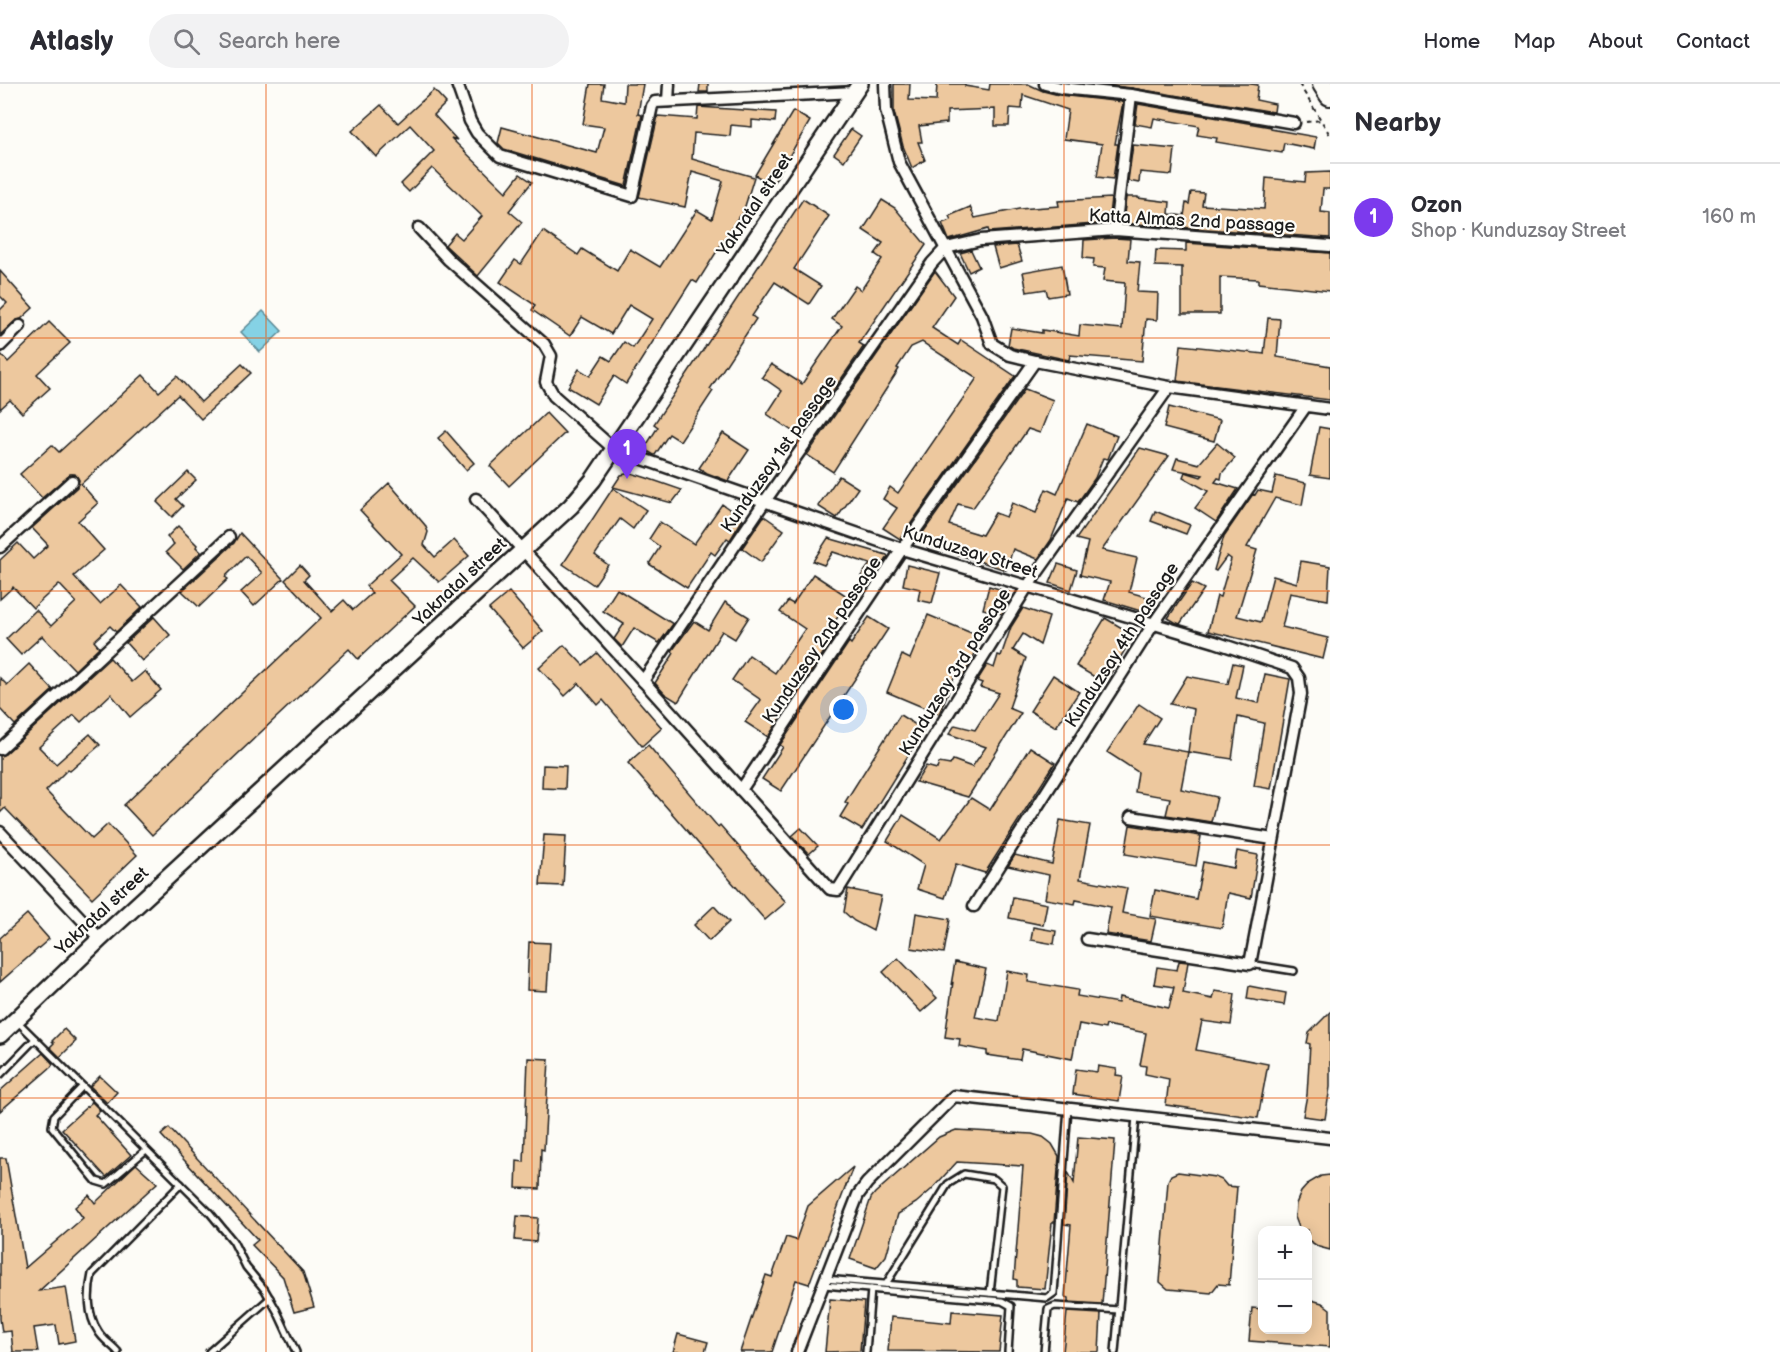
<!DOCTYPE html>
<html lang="en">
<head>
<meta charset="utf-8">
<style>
  body { margin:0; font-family:"Balsamiq Sans",sans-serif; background:#f2f2f3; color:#2b2b33 }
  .controls { position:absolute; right:18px; bottom:18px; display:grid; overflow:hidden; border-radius:12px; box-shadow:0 3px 15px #0003 }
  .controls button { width:54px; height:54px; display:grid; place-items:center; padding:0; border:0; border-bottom:2px solid #e1e1e2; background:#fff; color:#2b2b33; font:30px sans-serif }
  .you { position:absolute; left:844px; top:626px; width:21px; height:21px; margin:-15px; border:4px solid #fff; border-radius:50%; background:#1a73e8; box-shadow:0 0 0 9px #1a73e833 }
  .badge { display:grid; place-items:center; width:39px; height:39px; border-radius:50%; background:#7c3aed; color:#fff; font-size:20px; font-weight:700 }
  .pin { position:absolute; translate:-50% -50px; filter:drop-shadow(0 2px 3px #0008) }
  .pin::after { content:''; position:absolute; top:32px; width:21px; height:18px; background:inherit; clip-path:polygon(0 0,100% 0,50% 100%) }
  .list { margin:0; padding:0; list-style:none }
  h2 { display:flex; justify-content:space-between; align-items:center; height:78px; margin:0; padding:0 24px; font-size:26px }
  h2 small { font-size:20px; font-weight:400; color:#7c7c81 }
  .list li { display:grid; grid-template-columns:39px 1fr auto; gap:18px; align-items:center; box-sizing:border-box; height:108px; padding:0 24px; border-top:2px solid #e1e1e2 }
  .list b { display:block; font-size:22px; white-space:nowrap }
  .list p { margin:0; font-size:20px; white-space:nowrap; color:#7c7c81 }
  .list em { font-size:20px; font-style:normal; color:#7c7c81 }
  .icon { flex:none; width:33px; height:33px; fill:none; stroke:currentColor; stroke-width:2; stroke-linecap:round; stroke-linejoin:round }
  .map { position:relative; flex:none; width:1330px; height:1268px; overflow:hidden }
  header { display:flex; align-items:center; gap:36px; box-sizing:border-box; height:84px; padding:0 30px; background:#fff; border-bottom:2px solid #e1e1e2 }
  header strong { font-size:28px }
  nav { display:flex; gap:33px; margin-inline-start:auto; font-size:21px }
  .search { width:420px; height:54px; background:#f2f2f3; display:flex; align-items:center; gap:15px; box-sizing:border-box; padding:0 21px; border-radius:33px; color:#7c7c81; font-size:22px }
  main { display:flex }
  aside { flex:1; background:#fff }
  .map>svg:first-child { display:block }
  .water { fill:#85d2e5; stroke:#5b8995; stroke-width:1.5 }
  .building { fill:#edc89e; stroke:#1c1c1c; stroke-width:1.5 }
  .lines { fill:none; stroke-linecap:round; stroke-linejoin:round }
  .lane-casing { stroke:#1c1c1c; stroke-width:10 }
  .street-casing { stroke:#1c1c1c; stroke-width:15 }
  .secondary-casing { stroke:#1c1c1c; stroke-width:20 }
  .highway-casing { stroke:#1c1c1c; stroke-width:24 }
  .path { stroke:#1c1c1c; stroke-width:2; stroke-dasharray:4.5 4.5; stroke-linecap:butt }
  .lane { stroke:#fdfcf7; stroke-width:5 }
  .street { stroke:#fdfcf7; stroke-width:10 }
  .secondary { stroke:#fdfcf7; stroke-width:15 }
  .highway { stroke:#fdfcf7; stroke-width:20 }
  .grid { fill:none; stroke:#e8590c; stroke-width:1.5; stroke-opacity:0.55 }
  .labels { text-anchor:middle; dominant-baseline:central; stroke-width:4.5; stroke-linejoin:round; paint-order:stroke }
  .street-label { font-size:18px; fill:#1c1c1c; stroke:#fdfcf7 }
</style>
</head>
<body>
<header>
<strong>Atlasly</strong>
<div class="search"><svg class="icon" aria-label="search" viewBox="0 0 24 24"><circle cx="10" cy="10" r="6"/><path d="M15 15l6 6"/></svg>Search here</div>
<nav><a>Home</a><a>Map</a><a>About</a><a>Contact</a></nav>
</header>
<main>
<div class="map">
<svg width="1330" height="1268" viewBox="0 0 1330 1268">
  <rect width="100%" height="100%" fill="#fdfcf7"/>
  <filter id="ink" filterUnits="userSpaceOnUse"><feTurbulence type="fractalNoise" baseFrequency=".0167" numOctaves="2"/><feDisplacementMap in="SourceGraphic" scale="12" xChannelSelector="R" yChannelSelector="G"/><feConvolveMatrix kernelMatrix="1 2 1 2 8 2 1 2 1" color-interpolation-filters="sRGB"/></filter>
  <g filter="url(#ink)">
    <!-- water -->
    <path class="water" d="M263 227 282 247 260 268 241 248Z"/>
    <!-- building -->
    <g class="building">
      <path d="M590 0H604L602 14 624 18 625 0H643L638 30 642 31 626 102 504 65 498 59 502 43 597 69 604 43 583 40Z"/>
      <path d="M700 0H708V8H699Z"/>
      <path d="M894 0H910L909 16 936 17 937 0H965V2L989 6 990 0H1028L1043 7 1059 11 1123 18 1115 60H1118L1113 95 1097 93 1102 60 1064 55 1068 26 1023 11 1022 25 1010 24 1009 42H995V25L947 27V39L919 42 922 58H918L925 76 912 84 903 62 894 28Z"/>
      <path d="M1096 0H1251L1258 1 1256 16 1275 20 1274 28 1132 4Z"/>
      <path d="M434 6 446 19 434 31 457 56 451 54 506 108 520 90 532 98 509 127 522 138 478 192 445 161 455 149 462 155 482 132 432 84 409 108 401 100 434 67 410 41 376 73 352 47 381 21 398 39Z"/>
      <path d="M1138 20 1271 43V45L1316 53 1314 65 1284 59 1282 69 1216 58 1217 54 1197 51 1199 42 1154 34 1152 43 1135 40Z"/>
      <path d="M698 23 776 28 775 38 752 36V43L731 41 730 52 694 49 692 75 754 93 742 132H739L697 199 692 196 626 300 614 292 596 320 568 303 579 285 590 292 603 272 611 277 624 258 633 264 652 235 629 221 611 250 582 233 570 252 532 226 535 221 500 198 515 176 521 180 543 147 578 171 582 165 617 187 630 165 660 183 697 126 712 135 723 97 692 88 685 123 639 113 658 32 697 35Z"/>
      <path d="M793 27 810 37 772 101 755 91Z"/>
      <path d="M851 45 861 52 844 77 834 70Z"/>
      <path d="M1133 61 1175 65 1172 91 1140 88 1139 99 1128 97Z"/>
      <path d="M1330 88V105H1323L1321 128 1330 129V154L1123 139 1126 113H1138V114L1170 118 1169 130 1184 132 1186 119 1189 120 1191 108 1204 109 1202 121 1264 125 1266 94 1305 98 1306 89Z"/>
      <path d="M1111 114 1108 139 989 148 988 145 949 156 942 139 951 136 949 132 970 123 975 134 1019 125 1059 122 1058 117Z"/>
      <path d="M803 115 829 132 794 185 821 202 809 220 775 198 752 232 756 235 710 305 713 307 680 357 669 350 655 371H654L644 365 658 343 654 340Z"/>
      <path d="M882 116 895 124 926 161 859 259 864 262 801 353 767 330 782 307 762 293 771 280 802 300 819 275 842 242 832 235 855 202 861 206 882 175 875 170 883 159 863 146Z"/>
      <path d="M1115 154 1130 155 1128 177 1140 178 1137 208 1158 209 1157 236 1146 235 1142 277 1070 271 1069 276 1013 264 1008 261 1011 244 1042 249V246L1079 252 1080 241 1122 245 1125 199 1103 197 1105 184 1093 183 1094 175 1083 174 1084 156Z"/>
      <path d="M1186 159 1330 169V207L1258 199V195L1220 193V230H1182V183L1155 182 1156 166 1186 167Z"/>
      <path d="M1017 161 1022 177 999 184 993 163Z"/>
      <path d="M971 166 979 183 969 188 960 169Z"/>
      <path d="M1062 181 1067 210 1048 213 1046 205 1027 208 1023 188Z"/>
      <path d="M0 187 33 224 21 235 15 237 0 251V226L7 219 0 212Z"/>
      <path d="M935 187 954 212 932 244 958 261 961 256 1015 292 900 455 883 444 897 424 883 415 890 403 898 409 977 294 922 258 911 263 897 284 899 285 833 388 807 371Z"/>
      <path d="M1268 234 1280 235 1277 273 1330 282V316L1177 297 1181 261 1264 270Z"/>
      <path d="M49 238 70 259 37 290 50 304 22 329 10 316 0 325V269L8 278Z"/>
      <path d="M242 280 251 289 201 335 178 311 81 400 98 419 78 437 104 466 74 492 100 520 121 501 142 523 116 548 110 542 94 557 99 563 75 586 42 552 21 571 6 555 36 526 51 542 76 518 59 500 33 524 13 503 0 515V476L18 459 33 475 48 461 32 444 77 403 79 396 75 390H70L42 414 20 390 52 361 59 368 143 291 159 308 177 292 201 318Z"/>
      <path d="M1025 305 1053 316 1040 349 1028 345 973 424 958 420 949 441 982 451 995 429 1006 433 1012 419 1036 429 1046 405 1057 410 1087 340 1117 352 1108 375 1103 374 1095 394 1078 418 1068 414 1051 456 1038 475 1013 465 1006 486 917 457Z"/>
      <path d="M1169 323 1220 336 1214 357 1164 344Z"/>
      <path d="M546 329 565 349 509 402 490 382Z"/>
      <path d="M1319 343 1330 345V394L1310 391Z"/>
      <path d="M446 347 474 379 466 386 438 354Z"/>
      <path d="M723 349 749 366 728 397 707 389 699 384Z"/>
      <path d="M1217 359 1235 374 1222 389 1221 395 1218 394 1215 398 1238 405 1216 438 1195 424 1208 407 1183 393 1185 388 1201 393 1203 391 1173 385 1177 374 1199 380Z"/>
      <path d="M1140 364 1169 372 1102 466 1137 474 1129 508 1157 516 1151 530 1104 516 1110 498 1080 491 1088 458 1076 455Z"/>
      <path d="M188 388 196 396 176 415 183 422 172 433 157 418Z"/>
      <path d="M631 389 647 394 682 406 672 419 613 403 621 391Z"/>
      <path d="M839 392 858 404 837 434 818 422Z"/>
      <path d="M1276 392 1306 399 1302 421 1275 414 1247 463 1257 466 1237 532 1261 538 1273 492 1297 499 1301 477 1330 482 1328 516 1290 509 1282 543 1328 554 1323 575 1208 547 1217 512 1220 513 1231 475 1227 472 1216 487 1214 486 1224 452 1253 410 1255 411 1258 406 1272 409Z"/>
      <path d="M389 399 425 441 428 448 424 461 435 473 454 456 469 472 439 498 413 474 389 496 415 522 358 575 349 565 152 751 124 721 321 534 285 496 300 481 309 491 304 496 332 527 344 516 353 526 372 509 366 502 401 470 360 426Z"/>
      <path d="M613 404 646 426 633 445 620 435 610 449 595 471 608 481 594 501 563 480Z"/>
      <path d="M722 420 743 435 730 456 727 454 715 471 711 468 687 504 649 480 660 463 649 455 660 438 694 460Z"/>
      <path d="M1155 427 1190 441 1186 450 1151 437Z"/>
      <path d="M764 432 784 446 761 478 742 464Z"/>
      <path d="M178 442 197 461 196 463 201 468 183 485 166 468 174 460 167 453Z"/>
      <path d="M240 449 283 495 254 522 241 508 262 489 246 472 225 493 228 495 199 523 182 507 234 459Z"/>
      <path d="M828 454 887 471 888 473 873 496 861 492 870 480 833 468 824 481 813 477Z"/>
      <path d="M1058 480 1077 486 1071 506 1050 499Z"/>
      <path d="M907 481 940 489 932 519 918 516 920 505 903 501Z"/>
      <path d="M813 490 850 514 830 545 836 550 768 653 745 638 761 616 732 596 749 571 775 589 805 545 780 528 788 517 793 520Z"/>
      <path d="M1192 499 1204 505 1180 540 1175 538 1168 534Z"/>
      <path d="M989 502 1009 508 1006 519H1008L1002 530 983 525Z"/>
      <path d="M617 505 673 540 659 559 634 544 622 563 614 555 624 540 603 527Z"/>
      <path d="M509 508 543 547 523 564 489 525Z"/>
      <path d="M725 518 749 533 735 555 722 547 678 618 665 610 655 599 674 569 672 567 694 537 708 546Z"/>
      <path d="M1023 524 1049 533 1040 561 1023 550 1013 566 1026 574 1009 624 1021 629 968 713 916 698 926 682 937 685 939 679 950 681 953 676 972 683 986 663 949 650 955 641 975 646 999 609 980 603 982 599 977 597 987 581 994 584 998 571 1001 572 1011 543Z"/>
      <path d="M928 531 981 553 972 577 963 592 956 589 939 630 887 608 902 571 910 575Z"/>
      <path d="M154 533 170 551 142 577 126 559Z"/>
      <path d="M869 533 888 545 781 707 762 695 783 663 780 661 849 558 851 560Z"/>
      <path d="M1105 534 1134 551 1105 599 1076 582Z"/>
      <path d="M564 561 583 581 597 569 662 644 642 662 603 616 598 621 579 599 565 612 539 584Z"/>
      <path d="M110 574 132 598 145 587 161 606 130 633 111 610 81 638 74 631 39 663 56 680 90 650 100 661 70 687 68 685 46 707 92 755 108 740 137 771 92 814 5 724 0 729V672L5 670Z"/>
      <path d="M1233 579 1243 581 1236 614 1259 619 1265 590 1290 595 1271 705 1254 702 1264 639 1238 633 1232 675 1188 668 1194 625 1170 620 1187 592 1228 600Z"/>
      <path d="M29 580 53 606 15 641 0 625V594L7 601Z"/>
      <path d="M1053 591 1079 608 1056 643 1030 627Z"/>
      <path d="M1139 620 1160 634 1143 660 1188 668 1181 705 1217 713 1211 738 1166 731 1170 714 1135 708 1138 688 1107 668Z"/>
      <path d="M900 631 924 646 862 746 840 733 848 720 845 718Z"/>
      <path d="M648 661 718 743 720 741 766 794 765 795 786 818 765 836 628 679Z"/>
      <path d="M1030 663 1055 679 985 789 956 780 945 814 917 805 924 781 887 757 903 731 941 755 971 714 990 726Z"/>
      <path d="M543 681 566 682 565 705 542 704Z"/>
      <path d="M1060 736 1090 741 1080 795 1127 804 1122 829 1156 835 1151 857 1106 850 1111 823 1076 816 1075 820 1045 815 1049 791 1008 782 1015 771 1052 780Z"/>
      <path d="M1130 741 1201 752 1196 782 1125 770Z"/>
      <path d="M801 744 818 762 809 770 792 752Z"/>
      <path d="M544 751 566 752 563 802 540 801Z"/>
      <path d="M1237 767 1258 771 1251 814 1228 809 1222 844 1150 832 1155 806 1196 815 1203 778 1234 784Z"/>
      <path d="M848 805 881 812 873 847 854 837 844 828Z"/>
      <path d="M1013 813 1047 820 1043 841 1009 834Z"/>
      <path d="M714 822 729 838 709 857 694 841Z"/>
      <path d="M916 829 950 835 944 869 911 864Z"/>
      <path d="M27 830 49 855 0 898V854Z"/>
      <path d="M1033 843 1056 847 1054 860 1031 856Z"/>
      <path d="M529 858 550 859 547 907 527 906Z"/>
      <path d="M898 874 937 914 921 928 883 888Z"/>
      <path d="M1179 877 1188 878 1183 909 1213 915 1215 907 1235 910 1231 941 1202 937 1196 966 1268 980 1258 1034 1166 1021 1169 995 1145 990 1146 982 1140 981 1146 949 1106 941 1105 945 1079 940 1072 975 1022 965 1020 976 987 971V967L959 962 960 955 945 953 953 898 951 901 955 878 986 885 975 933 999 937 1007 887 1029 891 1028 898 1078 906 1077 912 1118 919 1119 913 1169 924 1174 903 1154 900 1157 883 1177 886Z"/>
      <path d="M1249 902 1286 909 1284 921 1247 915Z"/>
      <path d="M1330 928V1003L1325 1035 1303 1032 1307 1011 1310 960 1307 959 1309 949Z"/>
      <path d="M64 945 76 957 60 973 50 963 54 959 52 957Z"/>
      <path d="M43 969 53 980 51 983 0 1027V1007Z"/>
      <path d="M528 974 549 975 544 1066 541 1065 540 1105 516 1104 517 1077 524 1078Z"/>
      <path d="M1098 982 1117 985 1116 991 1123 992 1119 1017 1073 1010 1076 985 1097 988Z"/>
      <path d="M100 992 117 1008 107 1019 90 1002Z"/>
      <path d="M92 1018 100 1026 95 1031 131 1071 106 1093 62 1045Z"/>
      <path d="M169 1044 303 1188 314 1223 294 1228 283 1193 252 1161 258 1156 161 1051Z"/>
      <path d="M956 1046 1032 1050 1043 1053 1052 1060 1059 1072 1054 1139H1052L1045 1205 1017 1203V1196L1014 1195 1023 1082 957 1078 931 1106 916 1119 898 1130 886 1172 876 1184 850 1175 871 1114 875 1109 939 1053Z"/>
      <path d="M1078 1053 1115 1056 1102 1220 1068 1218V1214L1065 1213 1071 1141 1064 1140 1068 1088 1074 1099Z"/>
      <path d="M0 1074H6L25 1184 83 1134 75 1123 89 1111 95 1119 136 1080 157 1099 39 1207 66 1203 75 1257 59 1260 56 1241 34 1244 38 1268H13L11 1247 2 1248 0 1235Z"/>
      <path d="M853 1083 809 1200 796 1196 772 1268H740L766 1191 772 1193 786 1153 796 1156 808 1122Z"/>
      <path d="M1178 1088 1215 1093 1222 1096 1227 1102 1237 1103 1229 1201 1218 1200 1211 1209 1168 1205 1160 1198 1168 1097 1171 1091Z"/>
      <path d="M1330 1091V1166L1319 1163 1308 1156V1146H1300L1295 1133 1296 1120 1301 1108 1309 1099 1321 1092Z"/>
      <path d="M517 1132 538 1134 536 1158 515 1156Z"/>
      <path d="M830 1215 864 1218 860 1267 825 1268Z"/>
      <path d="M1308 1215 1322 1219 1330 1225V1263L1249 1257 1252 1224 1263 1225V1245H1308Z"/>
      <path d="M952 1227 1003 1231 999 1268 888 1267 891 1233 951 1239Z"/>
      <path d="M1067 1228 1101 1230 1099 1268H1063Z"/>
      <path d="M678 1250 708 1258 705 1268H673Z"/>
    </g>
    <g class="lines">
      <!-- lane casing -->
      <g class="lane-casing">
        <g id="lane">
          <path d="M1250 880 1294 887"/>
          <path d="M17 937 210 1129 233 1157 246 1183 265 1206 277 1227 296 1268"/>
          <path d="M0 991 35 955"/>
          <path d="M82 1003 54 1032 52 1043 96 1097 106 1100 146 1066"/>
          <path d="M825 1195 1047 1214 1054 1209 1068 1024"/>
          <path d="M886 1200 948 1100 964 1090 994 1095 1002 1102 990 1209"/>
          <path d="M824 1201 1002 1217 1011 1222 1008 1268"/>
          <path d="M118 1268C112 1261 102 1255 98 1247 87 1231 88 1207 92 1190L181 1100"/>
          <path d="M209 1268 270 1214"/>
          <path d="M866 1268 871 1205"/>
          <path d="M1044 1268 1048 1225 1055 1222 1119 1226"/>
          <path d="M1115 1268 1136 1033"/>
        </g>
      </g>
      <!-- street casing -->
      <g class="street-casing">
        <g id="street">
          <path d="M457 0 470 37 477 49 500 72 632 112 652 22 655 18 855 8"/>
          <path d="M885 0 886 26 899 78 982 232 992 260 1010 271 1035 277 1169 303 1330 325"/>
          <path d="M1045 0 1061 4 1131 11 1294 39"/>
          <path d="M668 17 669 0"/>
          <path d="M419 144 449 176 544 260 551 272 546 298 554 312 614 365 902 465 1215 558 1292 584 1299 594 1301 610 1250 880 1087 855"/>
          <path d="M1115 146 1131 11"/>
          <path d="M0 262 20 242"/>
          <path d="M476 415 645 599 830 805 838 806 1027 503 1169 303"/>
          <path d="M0 463 72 397"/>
          <path d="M643 597 765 417 932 179 946 164 981 156 1115 146 1330 162"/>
          <path d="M0 665 229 453"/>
          <path d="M741 706 902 465 1035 277"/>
          <path d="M1131 733 1273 755"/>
          <path d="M0 748 100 855"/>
          <path d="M974 822 1154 539 1306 322"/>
          <path d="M797 1268 858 1111 867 1099 954 1012 1330 1054"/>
        </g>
      </g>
      <!-- secondary casing -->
      <g class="secondary-casing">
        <path id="secondary" d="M0 951 100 855 571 422 593 396 860 0"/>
      </g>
      <!-- highway casing -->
      <g class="highway-casing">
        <path id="highway" d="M1323 0 1330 11"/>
      </g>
      <!-- path -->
      <g class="path">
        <path d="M1299 0 1330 51"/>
        <path d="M1306 38 1321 36"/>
      </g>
      <!-- lane -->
      <use href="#lane" class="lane"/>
      <!-- street -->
      <use href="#street" class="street"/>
      <!-- secondary -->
      <use href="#secondary" class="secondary"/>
      <!-- highway -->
      <use href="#highway" class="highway"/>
    </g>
  </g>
  <!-- grid -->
  <path class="grid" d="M266 0V1268M532 0V1268M798 0V1268M1064 0V1268M0 254H1330M0 507H1330M0 761H1330M0 1014H1330"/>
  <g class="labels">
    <!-- street labels -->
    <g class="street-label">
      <text transform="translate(755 121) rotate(-56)">Yakлatal street</text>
      <text transform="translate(1192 137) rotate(3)">Katta Almas 2nd passage</text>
      <text transform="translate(779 370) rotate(-55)">Kunduzsay 1st passage</text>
      <text transform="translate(970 468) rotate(17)">Kunduzsay Street</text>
      <text transform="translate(460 498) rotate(-43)">Yakлatal street</text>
      <text transform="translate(822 556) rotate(-56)">Kunduzsay 2nd passage</text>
      <text transform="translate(1122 561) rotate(-57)">Kunduzsay 4th passage</text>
      <text transform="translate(955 588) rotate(-58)">Kunduzsay 3rd passage</text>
      <text transform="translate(102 827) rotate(-43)">Yakлatal street</text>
    </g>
  </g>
</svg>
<div class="controls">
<button>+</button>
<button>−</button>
</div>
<div class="you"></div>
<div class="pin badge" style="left:627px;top:395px">1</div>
</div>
<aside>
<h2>Nearby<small></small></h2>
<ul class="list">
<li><span class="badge">1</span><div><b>Ozon</b><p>Shop · Kunduzsay Street</p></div><em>160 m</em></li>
</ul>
</aside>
</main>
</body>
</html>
